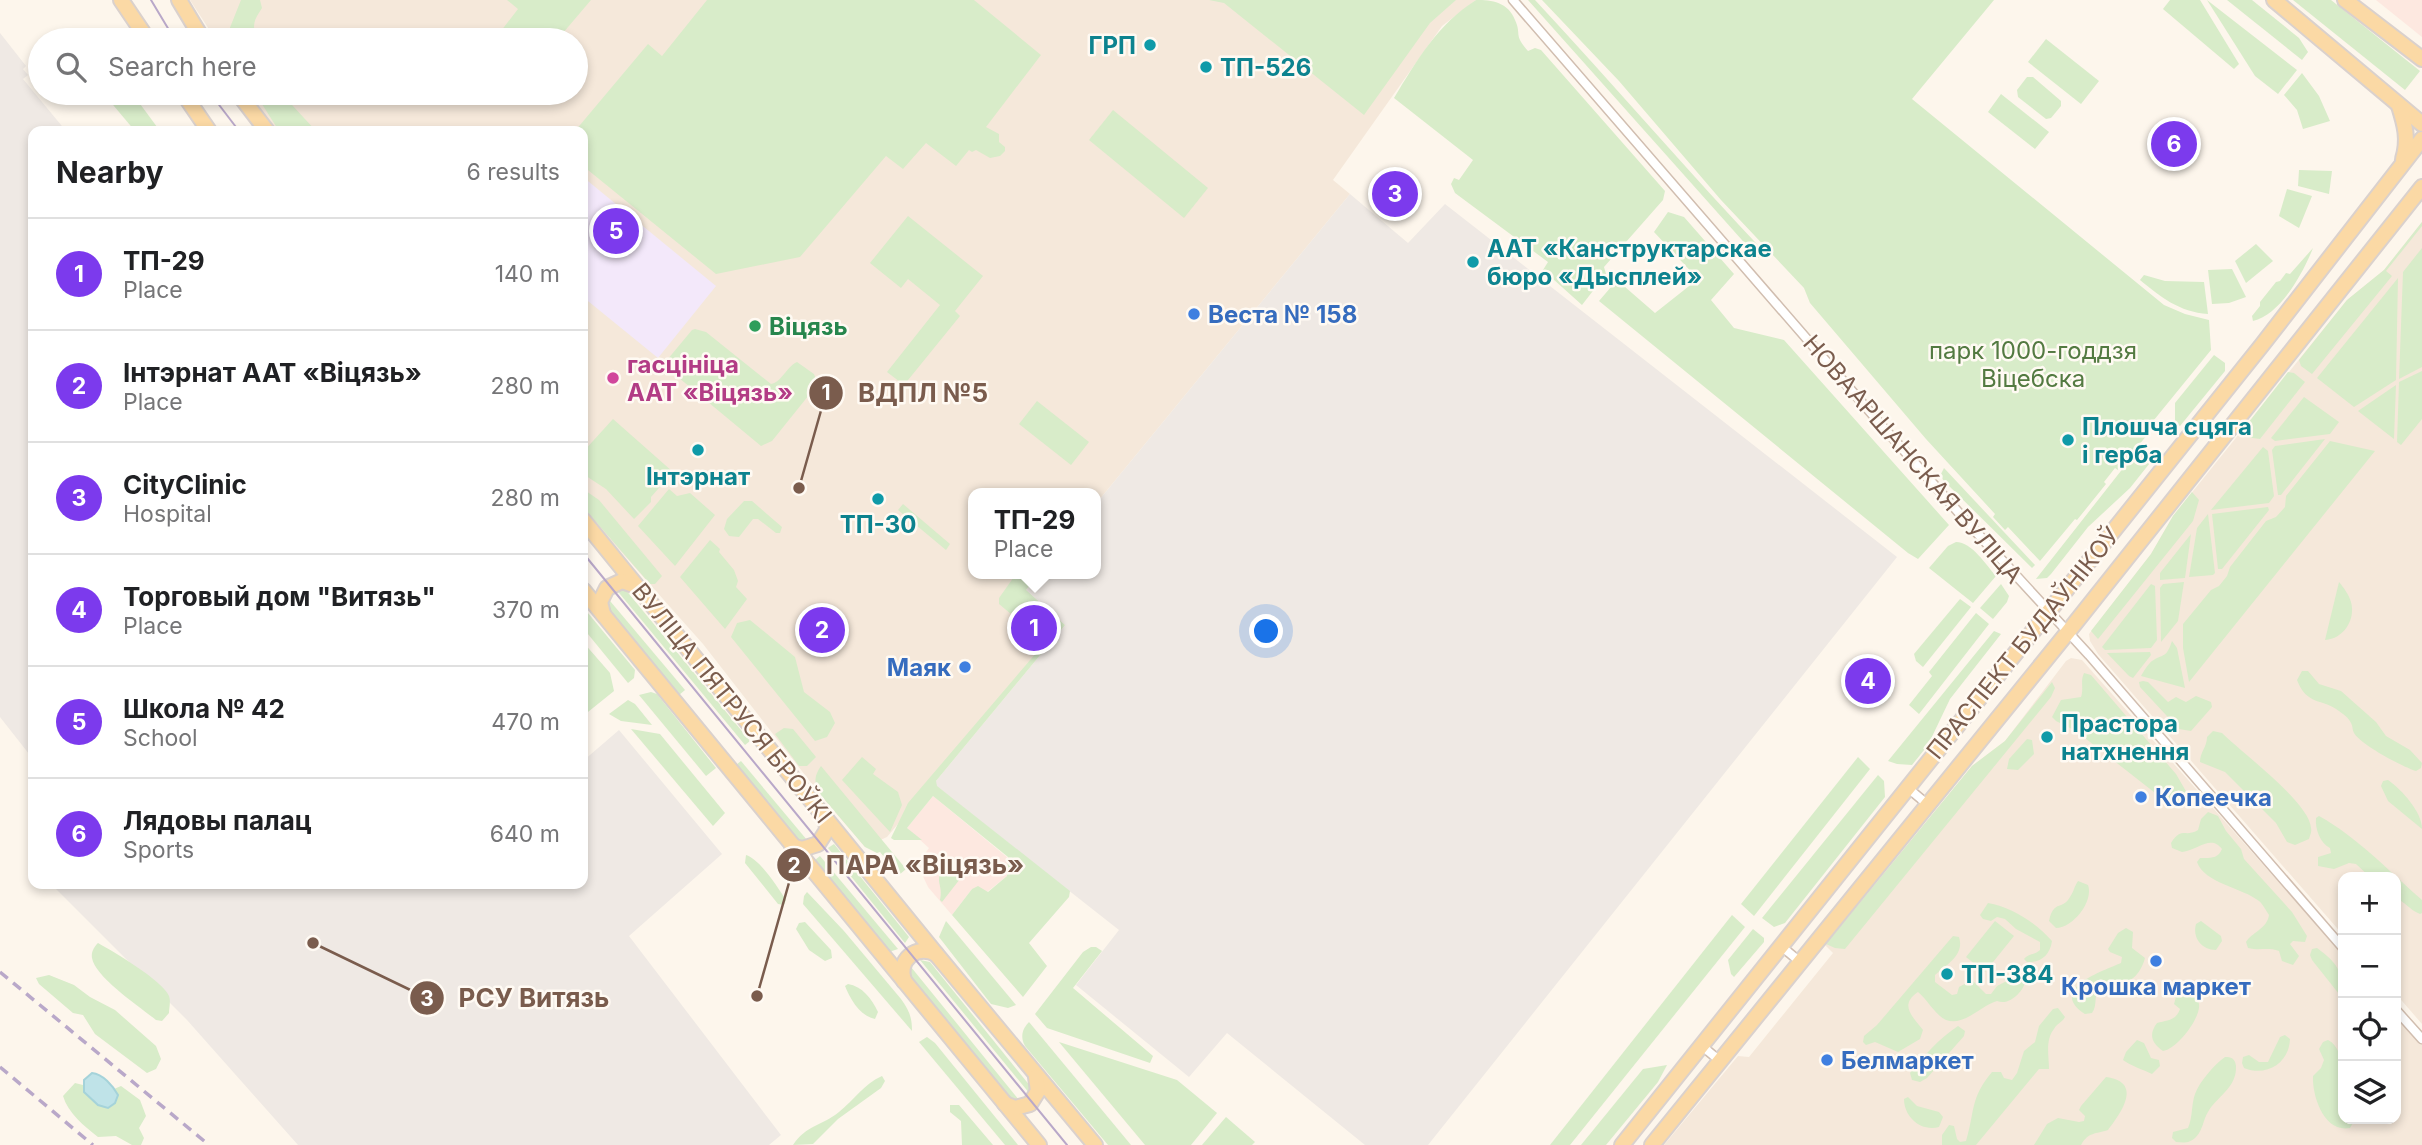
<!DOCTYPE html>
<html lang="en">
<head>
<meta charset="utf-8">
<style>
  body { margin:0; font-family:Inter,sans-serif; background:#f2f2f2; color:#202124 }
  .controls { position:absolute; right:21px; bottom:21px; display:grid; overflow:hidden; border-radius:14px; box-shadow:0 4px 10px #0003 }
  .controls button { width:63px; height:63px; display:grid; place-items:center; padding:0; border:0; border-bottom:2px solid #e0e0e0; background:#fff; color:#202124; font:35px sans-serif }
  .you { position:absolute; left:1267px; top:632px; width:24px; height:24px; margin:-18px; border:5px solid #fff; border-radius:50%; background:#1a73e8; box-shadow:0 0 0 10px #1a73e833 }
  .badge { display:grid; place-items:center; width:46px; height:46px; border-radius:50%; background:#7c3aed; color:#fff; font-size:23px; font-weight:700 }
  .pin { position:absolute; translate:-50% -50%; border:4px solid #fff; box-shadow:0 2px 7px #0006 }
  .popup { position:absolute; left:968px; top:488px; width:133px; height:91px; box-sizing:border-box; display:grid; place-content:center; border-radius:14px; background:#fff; filter:drop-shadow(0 2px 5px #0005); font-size:23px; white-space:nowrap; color:#757577 }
  .popup b { font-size:26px; color:#202124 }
  .popup::after { content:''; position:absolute; left:50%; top:100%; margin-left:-14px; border:14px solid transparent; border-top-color:#fff }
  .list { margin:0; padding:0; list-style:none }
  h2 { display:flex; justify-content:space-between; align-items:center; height:91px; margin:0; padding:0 28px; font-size:30px }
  h2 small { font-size:23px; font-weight:400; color:#757577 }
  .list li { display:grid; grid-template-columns:46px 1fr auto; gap:21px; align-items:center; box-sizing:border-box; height:112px; padding:0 28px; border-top:2px solid #e0e0e0 }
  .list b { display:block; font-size:26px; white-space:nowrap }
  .list p { margin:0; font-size:23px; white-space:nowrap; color:#757577 }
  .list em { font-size:23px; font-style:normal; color:#757577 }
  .icon { flex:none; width:38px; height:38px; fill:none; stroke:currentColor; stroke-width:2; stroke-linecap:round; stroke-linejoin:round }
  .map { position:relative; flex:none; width:2422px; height:1145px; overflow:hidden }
  .search { position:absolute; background:#fff; box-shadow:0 4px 10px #0003; left:28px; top:28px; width:560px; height:77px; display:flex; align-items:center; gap:18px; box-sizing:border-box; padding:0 24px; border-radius:38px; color:#757577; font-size:26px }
  .panel { position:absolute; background:#fff; box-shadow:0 4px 10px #0003; left:28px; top:126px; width:560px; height:763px; border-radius:14px }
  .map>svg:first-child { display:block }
  .residential { fill:#f5e8da }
  .commercial { fill:#fde8e0 }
  .industrial { fill:#efe9e4 }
  .education { fill:#f3e8fa }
  .green { fill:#d8ecc9 }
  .water { fill:#bfe3e8; stroke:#a5d3da; stroke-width:2 }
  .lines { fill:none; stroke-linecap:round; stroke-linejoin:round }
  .minor-casing { stroke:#d1beb0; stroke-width:11 }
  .primary-casing { stroke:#dad1cd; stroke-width:18 }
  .minor { stroke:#fff; stroke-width:8 }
  .primary { stroke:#fbd9a5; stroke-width:14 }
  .tram { stroke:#b9a8c9; stroke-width:2 }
  .rail { stroke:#b9a8c9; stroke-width:3.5; stroke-dasharray:10 7; stroke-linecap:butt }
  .culture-dot { fill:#0f9aa8; stroke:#fffaf3; stroke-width:2.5 }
  .shop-dot { fill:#3f7fe0; stroke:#fffaf3; stroke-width:2.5 }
  .leisure-dot { fill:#2e9e5b; stroke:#fffaf3; stroke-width:2.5 }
  .hotel-dot { fill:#d1479c; stroke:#fffaf3; stroke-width:2.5 }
  .labels { text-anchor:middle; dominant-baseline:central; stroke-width:5; stroke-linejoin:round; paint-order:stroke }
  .culture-label { font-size:24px; font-weight:bold; fill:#0d838f; stroke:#fffaf3; text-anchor:start }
  .shop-label { font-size:24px; font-weight:bold; fill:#366cbe; stroke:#fffaf3; text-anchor:start }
  .leisure-label { font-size:24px; font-weight:bold; fill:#27864d; stroke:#fffaf3; text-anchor:start }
  .park-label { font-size:24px; fill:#537a41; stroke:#fffaf3 }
  .hotel-label { font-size:24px; font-weight:bold; fill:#b23c85; stroke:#fffaf3; text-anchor:start }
  .street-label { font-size:24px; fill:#7a5c4d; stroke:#fffaf3 }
  .leader { fill:none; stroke:#7a5c4d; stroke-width:2.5 }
  .callout-dot { fill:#7a5c4d; stroke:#fffaf3; stroke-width:2.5 }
  .mark-label { font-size:21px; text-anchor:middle; font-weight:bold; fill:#fff }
  .callout-label { font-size:26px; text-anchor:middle; font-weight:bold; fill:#7a5c4d; stroke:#fffaf3; stroke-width:5; stroke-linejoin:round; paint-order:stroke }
</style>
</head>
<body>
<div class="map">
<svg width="2422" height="1145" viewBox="0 0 2422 1145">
  <rect width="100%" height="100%" fill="#fdf6ec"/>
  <!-- residential -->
  <g class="residential">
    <path d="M190 0H1476L1442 26 1333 180 1350 194 1095 505V493H973V574H1039L1026 590 1065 625 887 837 865 847 819 793 703 644 583 509V131H274L250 93H576V40H216Z"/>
    <path d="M2422 222V1024L2396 994V877H2343V935L2098 654 2090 641 2089 634 2151 554 2173 516 2347 300 2384 270Z"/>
    <path d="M2071 658 2082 660 2343 955V1119H2396V1014L2422 1044V1145H1664L1738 1056 1749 1057 1833 953 1825 945 1972 766 2005 741 2066 661Z"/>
  </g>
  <!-- commercial -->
  <g class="commercial">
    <path d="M2376 0H2422V37Z"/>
    <path d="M933 796 1008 858 1007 876 987 892 972 889 952 915 928 887 920 870 922 858 929 848 907 828Z"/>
  </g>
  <!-- industrial -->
  <g class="industrial">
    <path d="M0 33 26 66 23 69 28 75 23 79 66 131H33V759L0 717Z"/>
    <path d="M1350 194 1408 243 1445 204 1897 557 1428 1145H1365L1227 1033 1189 1077 1076 985 1119 930 936 786V781L1065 625 1026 590 1039 574H1095V505Z"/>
    <path d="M619 730 722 854 629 936 781 1135 769 1145H298L187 1020 51 884H583V761Z"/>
  </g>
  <!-- education -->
  <path class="education" d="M583 177 716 286 658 358 583 297Z"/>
  <!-- green -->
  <g class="green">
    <path d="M241 0H260L262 8C254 20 251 26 258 39L225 40Z"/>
    <path d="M507 0H591L557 40H494L518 9Z"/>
    <path d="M707 0H974L1041 55 986 127 999 134V142L1005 147V151L1000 156 990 158 976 150 972 152 969 150 956 166 926 143 903 169 886 156 800 257 716 274 583 166V131H575L648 44 662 56Z"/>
    <path d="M1209 0H1456L1430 23 1364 115 1224 3Z"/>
    <path d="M1476 0C1492 0 1508 2 1515 20 1522 35 1513 34 1528 51L1535 48 1541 50 1665 191 1663 200 1604 267 1606 274 1582 305 1543 270 1548 262 1455 193 1451 184 1454 178 1459 180 1473 160 1394 98C1417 60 1438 24 1476 0Z"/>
    <path d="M1528 0H1535C1614 85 1690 174 1770 258H1758Z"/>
    <path d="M1542 0H1994L1912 99 2164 305 2185 314 2209 320 2211 350 2145 431 2148 434 2118 470 2115 468 2104 482 2106 484 2077 520 2075 519 2040 561 2008 527 2005 530 1993 517 1995 514 1926 439 1810 303 1804 288 1721 200 1619 81Z"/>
    <path d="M2170 0H2200L2239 64 2234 69 2163 9Z"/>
    <path d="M2207 0 2297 70 2278 94 2255 76Z"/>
    <path d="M2227 0H2252L2299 38 2308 52 2302 60Z"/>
    <path d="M2293 0H2331L2420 71 2405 90Z"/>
    <path d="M2046 39 2099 81 2081 104 2028 62Z"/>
    <path d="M2302 73 2319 96 2330 121 2303 129 2297 110 2284 95Z"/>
    <path d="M2027 77H2033L2061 101V106L2051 118 2046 119 2018 97 2017 90Z"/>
    <path d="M103 93H132L160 131H135Z"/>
    <path d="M255 93H281L316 131H279Z"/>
    <path d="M2001 94 2049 132 2035 149 1988 112Z"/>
    <path d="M1113 110 1208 188 1184 218 1089 140Z"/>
    <path d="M2299 170 2332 171 2329 194 2298 186Z"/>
    <path d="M2287 189 2312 196 2299 228 2279 216Z"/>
    <path d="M1668 212 1684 217 1734 274 1711 300 1734 328 1784 340 1949 525 1918 559 1908 553 1599 301 1617 280 1655 313 1698 279 1654 232Z"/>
    <path d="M908 216 983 276 955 311 960 316 904 385 887 372 940 305 908 279 901 288 870 263Z"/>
    <path d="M2422 222V226L2386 271 2392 276 2312 374 2301 366 2299 360 2347 300 2384 270Z"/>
    <path d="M2256 244 2273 261 2246 283 2235 261Z"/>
    <path d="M2313 248C2303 273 2281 314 2253 321L2252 316 2260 306V302L2276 282 2280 281 2286 273 2290 274Z"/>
    <path d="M2422 248V367L2399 379 2403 272Z"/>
    <path d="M2232 269 2246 297 2229 303 2212 304 2208 270Z"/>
    <path d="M2144 275 2165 281 2204 282 2208 314C2179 312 2161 297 2140 280Z"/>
    <path d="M2398 278 2396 380 2354 407 2317 378Z"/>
    <path d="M695 329 706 332 771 384C782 382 786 367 797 362L814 374 816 379 813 390 772 441 761 446 667 368V360L692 330Z"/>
    <path d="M2214 355 2225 363V371L2180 426 2175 422V403Z"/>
    <path d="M2422 371V419L2401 445 2397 442 2399 382Z"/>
    <path d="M2288 372 2294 373 2305 382 2260 439 2238 436Z"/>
    <path d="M2396 385 2394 439 2358 411Z"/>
    <path d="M2304 397 2339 422 2330 434 2275 441 2271 438Z"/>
    <path d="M1037 401 1089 442 1071 465 1019 424Z"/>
    <path d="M613 419 673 472 651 497V502L634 519 606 489 583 474V452Z"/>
    <path d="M2325 439 2281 495H2278L2272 450 2275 446Z"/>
    <path d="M2330 441 2375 451 2189 682 2183 648V624L2211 590 2219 586 2227 576 2230 567 2266 521 2276 517 2285 507 2286 496Z"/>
    <path d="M2263 447 2268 451 2274 496 2269 503 2211 510Z"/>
    <path d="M2161 449 2130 488 2088 527 2051 574 2047 578 2036 579 2135 453Z"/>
    <path d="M1944 468 2035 565 2032 568 1943 480 1941 474Z"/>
    <path d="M583 489 599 500 662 576 655 584H650L583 507Z"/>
    <path d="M669 489 677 496 690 493 715 515 675 566 638 526Z"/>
    <path d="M2192 492 2199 500 2193 521 2098 639 2091 631 2151 554 2173 516Z"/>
    <path d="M744 501H752L782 527 780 533H776L758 519H753L739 537 729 536 724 529 727 519Z"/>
    <path d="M903 504 950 544 946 550 898 510Z"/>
    <path d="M2268 507 2269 510 2222 569H2218L2212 514Z"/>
    <path d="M2208 514 2215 573 2213 575 2189 577 2197 528Z"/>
    <path d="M2191 534 2185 578 2160 580V573Z"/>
    <path d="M710 540 720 549 719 552 734 570 738 581 736 587 747 599 725 629 680 577Z"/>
    <path d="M1956 542C1972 542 1986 565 1996 576L1973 603 1929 568 1948 546Z"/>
    <path d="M1016 574H1039L1026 590 1065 625 936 781 937 786 1070 891 1069 897 1029 943 1047 966 1023 997 952 915 972 889 978 886 988 892 1007 876 1008 857 933 796 907 828 922 840H894L891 838 908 803 1043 645 1038 635 1043 628 1014 611 1011 614 999 604V598Z"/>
    <path d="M2184 582 2178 621 2161 642 2160 588 2163 584Z"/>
    <path d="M2339 582C2344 588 2349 595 2351 602 2356 620 2343 639 2325 640Z"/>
    <path d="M2001 584 2009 596 2007 602 1993 619 1980 608Z"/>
    <path d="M2151 584 2155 586 2157 640 2151 648 2105 650 2102 647Z"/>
    <path d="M619 587 625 589 750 741 745 745 615 588Z"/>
    <path d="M605 595 685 690 679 695 605 607Z"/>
    <path d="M1960 599 1971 607 1923 667 1916 661 1914 654Z"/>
    <path d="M583 607 635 670 634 678 628 683 583 628Z"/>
    <path d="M1976 613 1989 624 1919 714 1909 705 1932 676 1929 672Z"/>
    <path d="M750 620 795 657 804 692 830 712 835 723 827 737 815 741 731 637 737 623Z"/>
    <path d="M1994 631 2001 634 1950 699 1928 745 1912 765 1897 764 1888 761Z"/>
    <path d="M2172 641 2177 648 2185 688 2141 676C2144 671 2148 664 2152 661 2164 653 2166 659 2172 641Z"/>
    <path d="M583 642 610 673 614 691 583 716V707L587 703 583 698Z"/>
    <path d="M2150 652 2151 655 2133 678 2129 676 2107 653Z"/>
    <path d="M2302 671H2308L2319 684 2341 691 2376 722 2386 736 2410 750 2422 763 2421 768 2416 771C2403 767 2361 745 2354 733 2352 730 2353 726 2351 723 2349 718 2343 714 2339 711 2322 698 2307 706 2297 680Z"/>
    <path d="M2084 673 2091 675 2176 774 2187 793 2186 801 2181 808 2173 807 2076 731 2056 721 2052 717 2061 700 2081 697C2084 689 2080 681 2084 673Z"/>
    <path d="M2143 681 2148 682 2168 702 2176 697 2186 702 2196 696 2211 702 2212 707 2191 731 2179 729 2140 687 2139 682Z"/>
    <path d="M2052 682 2055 688 2051 697 1845 949 1835 948 1826 944 1972 766 2005 741Z"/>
    <path d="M651 692 657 694 716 768 706 776 639 695Z"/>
    <path d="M628 700 635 704 652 725 621 721 609 714Z"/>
    <path d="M784 728 793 729 816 757 807 766H799L775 734Z"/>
    <path d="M631 729 660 734 725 813 713 826Z"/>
    <path d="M2213 731 2222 733C2241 752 2310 803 2311 828 2312 832 2310 835 2309 839L2295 845 2287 842 2276 823 2225 772 2200 762C2200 752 2207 747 2207 737Z"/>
    <path d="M2027 739 2032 740 2034 754 2018 770 2007 769 2009 759Z"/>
    <path d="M862 757 876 769 873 774 898 792 902 805 890 832 842 780Z"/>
    <path d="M1858 757 1870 769 1754 916 1741 904Z"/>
    <path d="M741 761 807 840H799L736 765Z"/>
    <path d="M821 766 906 869 899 875 880 852 877 853 865 847 819 793C814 782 814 776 821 766Z"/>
    <path d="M1878 775 1884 781 1885 797 1785 923 1774 927 1762 918Z"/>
    <path d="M2388 780C2402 790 2422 812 2422 829L2388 801 2381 786 2383 781Z"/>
    <path d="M2208 812 2218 816 2226 831 2241 849 2244 859 2292 912 2307 936 2305 942 2293 941 2290 944 2299 956 2293 965 2282 961 2279 951C2268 947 2259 951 2248 948L2246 942C2252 932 2267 929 2269 915 2266 911 2263 904 2259 901 2243 888 2204 883 2197 862L2200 858C2210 858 2218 859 2222 849 2211 834 2198 850 2182 852L2172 848 2171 843C2182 826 2185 838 2198 830L2201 819Z"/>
    <path d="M2319 816C2357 837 2389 871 2422 900V913L2420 914C2410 910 2405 902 2396 898V877H2370L2356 864 2349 863 2334 869 2318 866V857L2331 853 2330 848C2320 843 2315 829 2316 818Z"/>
    <path d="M834 844 909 937 905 943 828 848Z"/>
    <path d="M746 855C760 859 778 888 786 900L784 905 778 904 745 863Z"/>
    <path d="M820 856 898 949 889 952 815 860Z"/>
    <path d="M946 865C955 865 960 870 960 879L942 902 940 900C944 884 932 880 946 865Z"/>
    <path d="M2078 881 2088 885C2094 901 2073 928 2056 928L2049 921C2054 899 2062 911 2070 897 2074 891 2074 887 2078 881Z"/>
    <path d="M807 892 844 931 901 999C909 1010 912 1017 912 1031L803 904 804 896Z"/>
    <path d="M1988 903C2012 907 2036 923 2052 941 2050 955 2041 963 2027 962L2024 959C2029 953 2035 955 2040 950V942L2016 929 2005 919 1997 917 1991 921 1983 919 1980 915Z"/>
    <path d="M1732 915 1745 927 1570 1145H1550Z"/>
    <path d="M946 921 1016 1005 1008 1008 991 1004 939 937Z"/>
    <path d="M1995 921 2014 936 1985 972 1966 957Z"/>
    <path d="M2201 921 2221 936 2222 941 2216 950C2202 950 2192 938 2196 924Z"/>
    <path d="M805 922 831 950 832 958 825 961 809 950 796 929 799 923Z"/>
    <path d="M2126 928 2133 932 2132 948 2145 958C2138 983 2122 985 2100 987 2093 995 2098 1005 2092 1013L2085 1014C2047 989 2103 971 2121 963L2122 957 2110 952 2108 949 2118 933Z"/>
    <path d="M1753 929 1764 938V942L1734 977 1731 974 1728 960Z"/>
    <path d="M1953 936 1959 937C1965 955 1946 965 1935 975V982L1952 995 1957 994 1959 987 1972 980 1986 994H1991L1997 986 2024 972 2027 973C2028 987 2011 1007 1997 1001 1982 1005 1963 1027 1946 1020 1935 1015 1927 999 1918 992 1899 1005 1912 1016 1923 1030L1920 1039 1898 1052 1875 1042 1866 1045 1863 1042 1864 1036 1877 1025Z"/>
    <path d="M98 943C114 952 162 980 169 996 171 1001 169 1008 169 1013L162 1021 156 1020C140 1007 95 977 92 958 91 952 94 947 98 943Z"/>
    <path d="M1091 947H1096L1102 951 1073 988 1153 1056 1150 1063 1047 1028 1035 1014 1083 952Z"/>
    <path d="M2317 948C2339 964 2343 973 2343 999L2312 960 2310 955 2312 949Z"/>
    <path d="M920 960 930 962 1031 1087 1030 1094Z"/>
    <path d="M911 967 1019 1100H1011L910 977Z"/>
    <path d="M49 975 74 985 90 997 115 1010 156 1046 161 1059 156 1069 147 1073 95 1034 83 1015 73 1013 39 984 36 978Z"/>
    <path d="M848 984C862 986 872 999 878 1012L875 1019C860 1016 850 999 845 986Z"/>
    <path d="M2186 987 2191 989C2193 993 2198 999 2199 1004 2201 1018 2177 1049 2163 1051 2152 1043 2148 1035 2157 1023 2167 1020 2176 1021 2180 1009L2174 1004 2177 993 2180 989Z"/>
    <path d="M2058 1008 2065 1017C2062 1023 2057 1023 2054 1029 2045 1040 2049 1056 2049 1069H2039L1976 1145H1942V1135L1949 1125 1954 1126 1957 1139 1960 1142 1966 1141C1975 1111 1970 1098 1992 1072H2001L2004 1078 2012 1080 2017 1073 2024 1051 2035 1042 2039 1026 2053 1009Z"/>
    <path d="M1029 1022 1131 1145H1108L1025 1046C1020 1037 1022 1029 1029 1022Z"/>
    <path d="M1958 1026 1965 1031 1964 1036 1927 1078 1920 1082 1912 1080 1910 1073C1924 1055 1939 1039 1958 1026Z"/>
    <path d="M2285 1035 2290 1039C2289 1064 2266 1077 2244 1068L2242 1063 2243 1057 2249 1055 2259 1062H2268L2280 1037Z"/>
    <path d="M927 1037 935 1043 1018 1145H1005L919 1042Z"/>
    <path d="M2137 1040 2144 1043 2151 1058 2159 1060 2160 1066 2152 1074C2144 1070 2129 1065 2123 1060L2126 1052Z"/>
    <path d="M2328 1040C2349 1050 2343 1098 2343 1119H2355L2350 1128C2324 1133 2312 1096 2313 1076L2321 1068 2324 1060 2319 1049 2323 1042Z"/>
    <path d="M1059 1042 1177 1080 1217 1113 1191 1145H1145Z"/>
    <path d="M2225 1057C2231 1057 2235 1058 2236 1066 2237 1088 2217 1096 2208 1112 2203 1120 2203 1130 2196 1137 2190 1143 2185 1143 2176 1142L2172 1138 2173 1132 2188 1128C2193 1117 2191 1105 2195 1094 2200 1081 2214 1065 2225 1057Z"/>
    <path d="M1667 1065 1658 1082 1606 1145H1581L1643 1069Z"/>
    <path d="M882 1076 885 1081 881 1088 838 1119 813 1144 793 1145C806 1125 822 1126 839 1112 854 1100 864 1084 882 1076Z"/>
    <path d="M2106 1077C2143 1082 2122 1112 2108 1130 2096 1134 2088 1132 2081 1145H2034L2047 1124 2058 1118 2079 1122 2084 1121 2085 1116 2079 1110 2081 1106Z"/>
    <path d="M75 1083 83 1085 84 1092 117 1095 114 1089 121 1086 140 1100 146 1116 139 1128 144 1138 141 1145H132L116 1136 98 1137C84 1126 68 1113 63 1096Z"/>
    <path d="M1908 1097 1917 1106 1939 1112 1943 1117 1939 1127C1921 1132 1904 1117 1904 1099Z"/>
    <path d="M950 1105H959L993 1145H962L961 1121 950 1112Z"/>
    <path d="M1226 1117 1255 1142 1252 1145H1202Z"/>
  </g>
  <!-- water -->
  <path class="water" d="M92 1073C103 1074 113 1086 118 1095L115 1103 108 1108 98 1105 84 1092V1080Z"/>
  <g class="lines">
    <!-- minor casing -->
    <g class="minor-casing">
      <g id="minor">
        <path d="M1513 0 1884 428 1967 522 2089 655 2343 948"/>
        <path d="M1908 788 1927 804"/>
        <path d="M1781 946 1799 961"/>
        <path d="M2396 1010 2422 1039"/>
        <path d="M1702 1046 1720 1061"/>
      </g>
    </g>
    <!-- primary casing -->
    <g class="primary-casing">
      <g id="primary">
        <path d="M121 0 148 40"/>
        <path d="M179 0 203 40"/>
        <path d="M2274 0 2422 124"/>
        <path d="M2345 0 2422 59"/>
        <path d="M183 93 209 131"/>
        <path d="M238 93 267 131"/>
        <path d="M2399 106C2405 125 2409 140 2403 159"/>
        <path d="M583 520 936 954 1095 1145"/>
        <path d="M583 590 1039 1145"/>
        <path d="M603 614 600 602 607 588 622 581 636 586"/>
        <path d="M792 846 802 849 818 844 827 830 826 819"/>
        <path d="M904 981C897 960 916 944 936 954"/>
        <path d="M1005 1104 1015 1108 1030 1104 1038 1091 1036 1077"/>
        <path d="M1622 1145 2262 345 2422 139"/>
        <path d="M1652 1145 2068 632 2422 187"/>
      </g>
    </g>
    <!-- minor -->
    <use href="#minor" class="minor"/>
    <!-- primary -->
    <use href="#primary" class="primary"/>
    <!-- tram -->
    <g class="tram">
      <path d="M151 0 175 40"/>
      <path d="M210 93 239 131"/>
      <path d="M583 553 1067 1145"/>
    </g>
    <!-- rail -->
    <g class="rail">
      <path d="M0 972 209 1145"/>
      <path d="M0 1067 93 1145"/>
    </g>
  </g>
  <!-- markers -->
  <g class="culture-dot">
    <circle cx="1150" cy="45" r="7"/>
    <circle cx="1206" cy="67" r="7"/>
    <circle cx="1473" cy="262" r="7"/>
    <circle cx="2068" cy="440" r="7"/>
    <circle cx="698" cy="450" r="7"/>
    <circle cx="878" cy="499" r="7"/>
    <circle cx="2047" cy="737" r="7"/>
    <circle cx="1947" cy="974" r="7"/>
  </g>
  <g class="shop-dot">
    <circle cx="1194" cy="314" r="7"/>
    <circle cx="965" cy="667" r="7"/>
    <circle cx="2141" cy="797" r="7"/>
    <circle cx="2156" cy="961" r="7"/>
    <circle cx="1827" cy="1060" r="7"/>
  </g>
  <circle class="leisure-dot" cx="755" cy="326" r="7"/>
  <circle class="hotel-dot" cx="613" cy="378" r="7"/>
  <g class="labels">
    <!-- culture labels -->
    <g class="culture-label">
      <text x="1136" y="45" text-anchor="end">ГРП</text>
      <text x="1220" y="67">ТП-526</text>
      <text x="1487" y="248">ААТ «Канструктарскае<tspan x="1487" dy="28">бюро «Дысплей»</tspan></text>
      <text x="2082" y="426">Плошча сцяга<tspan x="2082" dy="28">і герба</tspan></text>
      <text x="698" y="476" text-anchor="middle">Інтэрнат</text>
      <text x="878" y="524" text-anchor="middle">ТП-30</text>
      <text x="2061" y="723">Прастора<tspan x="2061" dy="28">натхнення</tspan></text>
      <text x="1961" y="974">ТП-384</text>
    </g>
    <!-- shop labels -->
    <g class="shop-label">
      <text x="1208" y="314">Веста № 158</text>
      <text x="951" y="667" text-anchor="end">Маяк</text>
      <text x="2155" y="797">Копеечка</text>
      <text x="2156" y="986" text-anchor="middle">Крошка маркет</text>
      <text x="1841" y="1060">Белмаркет</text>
    </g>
    <!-- leisure labels -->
    <g class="leisure-label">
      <text x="769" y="326">Віцязь</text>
    </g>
    <!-- park labels -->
    <g class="park-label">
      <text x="2033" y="350">парк 1000-годдзя<tspan x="2033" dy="28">Віцебска</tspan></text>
    </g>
    <!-- hotel labels -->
    <g class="hotel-label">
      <text x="627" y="364">гасцініца<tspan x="627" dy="28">ААТ «Віцязь»</tspan></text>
    </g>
    <!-- street labels -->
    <g class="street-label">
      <text transform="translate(1913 459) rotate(49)">НОВААРШАНСКАЯ ВУЛІЦА</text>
      <text transform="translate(2023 643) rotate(-51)">ПРАСПЕКТ БУДАЎНІКОЎ</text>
      <text transform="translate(732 703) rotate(51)">ВУЛІЦА ПЯТРУСЯ БРОЎКІ</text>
    </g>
  </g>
  <!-- callouts -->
  <path class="leader" d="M799 488L826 393M757 996L794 865M313 943L427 998"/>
  <g class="callout-dot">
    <circle cx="799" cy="488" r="7"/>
    <circle cx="757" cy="996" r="7"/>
    <circle cx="313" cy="943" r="7"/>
    <circle cx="826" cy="393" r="18"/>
    <circle cx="794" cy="865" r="18"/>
    <circle cx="427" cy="998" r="18"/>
  </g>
  <g class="mark-label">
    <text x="826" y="400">1</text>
    <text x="794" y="873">2</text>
    <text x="427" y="1006">3</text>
  </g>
  <g class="callout-label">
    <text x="923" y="402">ВДПЛ №5</text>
    <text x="925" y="874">ПАРА «Віцязь»</text>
    <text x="534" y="1007">РСУ Витязь</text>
  </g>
</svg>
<div class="controls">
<button>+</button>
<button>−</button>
<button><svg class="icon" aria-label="locate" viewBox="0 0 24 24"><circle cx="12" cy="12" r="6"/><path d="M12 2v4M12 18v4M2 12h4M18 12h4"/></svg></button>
<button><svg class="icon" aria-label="layers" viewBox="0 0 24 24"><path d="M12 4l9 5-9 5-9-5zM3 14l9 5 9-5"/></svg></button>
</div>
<div class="you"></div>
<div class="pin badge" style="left:1034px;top:628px">1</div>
<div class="popup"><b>ТП-29</b>Place</div>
<div class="pin badge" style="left:822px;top:630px">2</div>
<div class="pin badge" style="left:1395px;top:194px">3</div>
<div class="pin badge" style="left:1868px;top:681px">4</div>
<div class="pin badge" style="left:616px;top:231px">5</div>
<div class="pin badge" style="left:2174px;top:144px">6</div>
<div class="search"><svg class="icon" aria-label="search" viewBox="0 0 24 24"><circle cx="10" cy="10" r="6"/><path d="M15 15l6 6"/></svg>Search here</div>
<section class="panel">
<h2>Nearby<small>6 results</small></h2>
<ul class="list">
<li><span class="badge">1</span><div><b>ТП-29</b><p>Place</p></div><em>140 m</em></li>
<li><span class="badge">2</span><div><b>Інтэрнат ААТ «Віцязь»</b><p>Place</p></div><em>280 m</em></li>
<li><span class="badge">3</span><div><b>CityClinic</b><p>Hospital</p></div><em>280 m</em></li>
<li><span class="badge">4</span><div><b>Торговый дом &quot;Витязь&quot;</b><p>Place</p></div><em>370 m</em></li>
<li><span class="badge">5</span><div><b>Школа № 42</b><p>School</p></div><em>470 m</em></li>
<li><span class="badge">6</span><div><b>Лядовы палац</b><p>Sports</p></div><em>640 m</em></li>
</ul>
</section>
</div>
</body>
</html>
